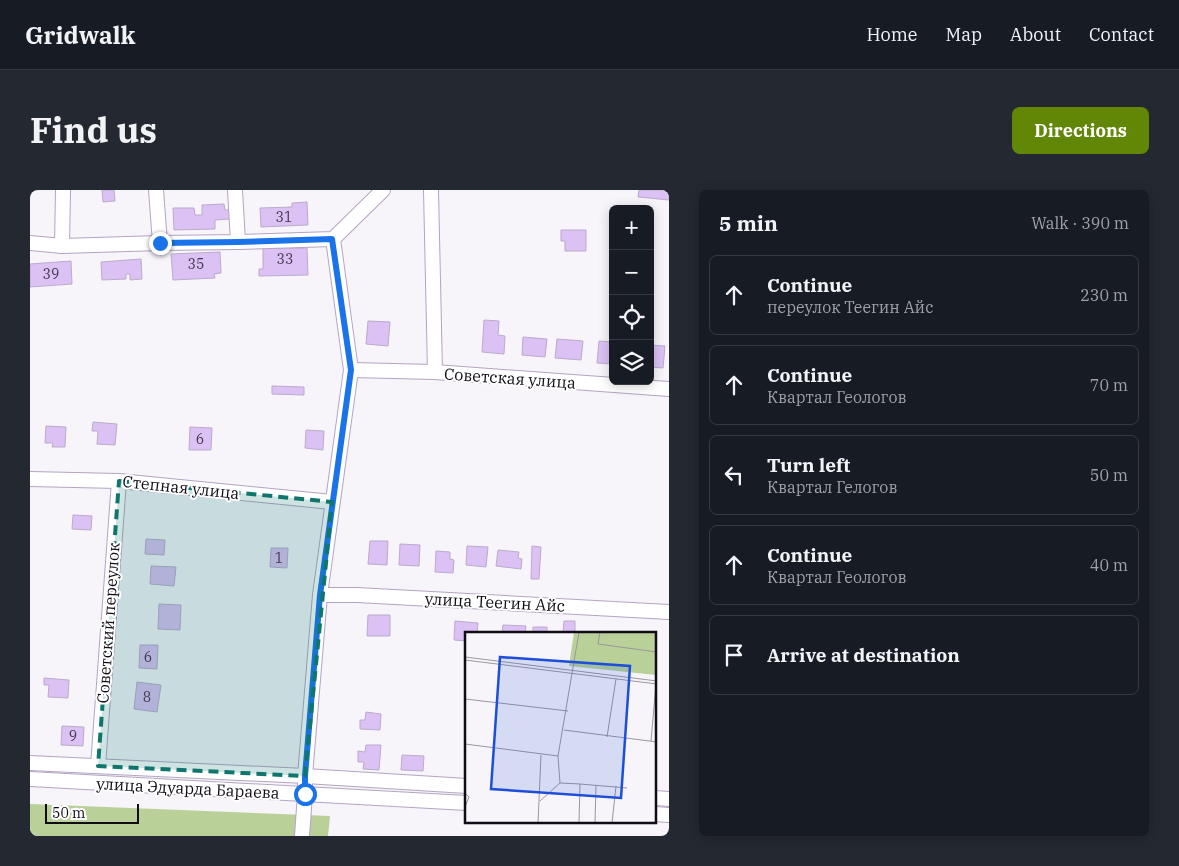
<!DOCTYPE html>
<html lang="en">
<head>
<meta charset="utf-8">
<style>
  body { margin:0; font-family:"IBM Plex Serif",serif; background:#242831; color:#f1f3f6 }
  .controls { position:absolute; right:15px; top:15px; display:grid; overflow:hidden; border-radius:8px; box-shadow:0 2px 12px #0003 }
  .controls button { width:45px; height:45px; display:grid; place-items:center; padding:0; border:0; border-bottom:1px solid #363941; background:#171b24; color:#f1f3f6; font:25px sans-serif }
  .scale { position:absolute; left:15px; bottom:12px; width:94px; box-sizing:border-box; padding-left:5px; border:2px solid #100b15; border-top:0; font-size:14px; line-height:18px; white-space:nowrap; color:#100b15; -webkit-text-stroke:4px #fff; paint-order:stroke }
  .stop { position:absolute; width:15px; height:15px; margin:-11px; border:4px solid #1a73e8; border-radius:50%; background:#fff }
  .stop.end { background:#1a73e8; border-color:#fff; box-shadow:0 1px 5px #0008 }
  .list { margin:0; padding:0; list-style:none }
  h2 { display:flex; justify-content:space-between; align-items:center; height:65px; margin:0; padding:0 20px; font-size:21px }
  h2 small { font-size:16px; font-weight:400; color:#9ea1a6 }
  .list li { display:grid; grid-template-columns:32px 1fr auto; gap:15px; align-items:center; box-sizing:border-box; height:80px; margin:0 10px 10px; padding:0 10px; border:1px solid #363941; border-radius:8px }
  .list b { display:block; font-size:19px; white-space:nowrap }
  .list p { margin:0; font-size:16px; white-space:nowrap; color:#9ea1a6 }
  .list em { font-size:16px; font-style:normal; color:#9ea1a6 }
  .icon { flex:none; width:28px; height:28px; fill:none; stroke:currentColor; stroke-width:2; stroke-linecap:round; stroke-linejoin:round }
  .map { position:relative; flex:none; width:639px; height:646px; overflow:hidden; border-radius:8px }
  header { display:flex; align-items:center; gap:30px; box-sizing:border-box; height:70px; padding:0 25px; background:#171b24; border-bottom:1px solid #363941 }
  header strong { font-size:24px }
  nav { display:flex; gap:28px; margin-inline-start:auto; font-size:18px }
  .intro { display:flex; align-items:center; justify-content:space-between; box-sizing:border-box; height:120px; padding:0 30px }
  h1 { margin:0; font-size:35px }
  .button { padding:12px 22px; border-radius:8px; background:#628605; color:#fff; font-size:18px; font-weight:700 }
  main { display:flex; gap:30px; padding:0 30px }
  aside { flex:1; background:#171b24; border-radius:8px; box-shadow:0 2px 12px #0003 }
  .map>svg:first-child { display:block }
  .green { fill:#b9d099 }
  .building { fill:#dbc1f4; stroke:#bbabcb }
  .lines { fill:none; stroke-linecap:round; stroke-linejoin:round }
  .minor-casing { stroke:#b4a4c3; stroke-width:16 }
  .minor { stroke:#fff; stroke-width:14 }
  .route { stroke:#1a73e8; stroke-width:6 }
  .marked { fill:#0f766e; fill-opacity:0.2; stroke:#0f766e; stroke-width:4; stroke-dasharray:10 6; stroke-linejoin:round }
  .labels { text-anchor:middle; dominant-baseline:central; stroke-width:4; stroke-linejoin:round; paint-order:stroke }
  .number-label { font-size:14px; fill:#43384d }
  .street-label { font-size:16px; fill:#100b15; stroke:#fff }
  .inset-road { fill:none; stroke:#9b979e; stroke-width:1 }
  .view { fill:#1d4ed8; fill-opacity:0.15; stroke:#1d4ed8; stroke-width:2.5 }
  .inset-edge { fill:none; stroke:#100b15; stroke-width:2.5 }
</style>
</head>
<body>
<header>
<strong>Gridwalk</strong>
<nav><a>Home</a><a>Map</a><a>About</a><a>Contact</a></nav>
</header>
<div class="intro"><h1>Find us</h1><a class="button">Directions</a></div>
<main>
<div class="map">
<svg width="639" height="646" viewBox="0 0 639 646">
  <rect width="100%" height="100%" fill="#f7f4fa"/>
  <!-- green -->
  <path class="green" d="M0 614 300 626 298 646H0Z"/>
  <!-- building -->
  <g class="building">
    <path d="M72 0H84L85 11 73 12Z"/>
    <path d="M609 0H639V10L608 7Z"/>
    <path d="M277 12 278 35 231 37 230 18 262 17V13Z"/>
    <path d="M194 14 195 20H200V29L185 30V39L144 40 143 18H164L165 25H172V15Z"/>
    <path d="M531 40H556V61H535V51H531Z"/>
    <path d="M233 58H277L278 85 229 86V79H233Z"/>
    <path d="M190 62 191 83 184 84 185 88 143 90 141 64Z"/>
    <path d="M111 69 112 89 100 90V84H96V89L72 90 71 72Z"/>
    <path d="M41 71 42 94 0 97V74Z"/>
    <path d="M454 130 469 131 468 145 475 146 474 164 452 162Z"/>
    <path d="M338 131 360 132 358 156 336 154Z"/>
    <path d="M493 147 517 149 515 167 492 165Z"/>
    <path d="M527 149 553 151 551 170 525 168Z"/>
    <path d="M569 151 583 152V174L567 173Z"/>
    <path d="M620 155 635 156 633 178 620 177Z"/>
    <path d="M242 196 274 197V205L242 204Z"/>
    <path d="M63 232 87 234 85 255 67 254 68 241H62Z"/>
    <path d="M16 236 36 237 35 257H22L23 253H15Z"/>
    <path d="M160 237 182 238 181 260H159Z"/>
    <path d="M276 240 294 241 293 260 275 258Z"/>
    <path d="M43 325 62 326 61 340 42 339Z"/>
    <path d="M116 349 135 350 134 365 115 364Z"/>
    <path d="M340 351H358L357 375 338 374Z"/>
    <path d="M370 354 390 355 389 376 369 375Z"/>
    <path d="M437 356 458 357 456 377 436 375Z"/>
    <path d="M502 356 511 357 509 389H501Z"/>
    <path d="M241 358H258L257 378 240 377Z"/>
    <path d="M468 360 489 362 488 368 492 369 491 379 466 376Z"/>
    <path d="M406 361 420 362V369L424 370 423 383 405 382Z"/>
    <path d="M121 376 146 377 144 396 120 394Z"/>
    <path d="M129 414 151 415 150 440 128 439Z"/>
    <path d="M338 425H360V446H337Z"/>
    <path d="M425 431 448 433 447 443H437V451L424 450Z"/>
    <path d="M534 431H545V443H533Z"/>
    <path d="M473 435 496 436 495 443H472Z"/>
    <rect x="503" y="437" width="14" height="6"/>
    <path d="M110 455H128L127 479 109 478Z"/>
    <path d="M14 488 39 490 38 508 18 507 19 495H14Z"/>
    <path d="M107 492 131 495 127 522 104 519Z"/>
    <path d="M336 522 351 524 350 540 330 539V530H335Z"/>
    <path d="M32 536 54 537 53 556 31 555Z"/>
    <path d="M336 555H351L349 580 333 579 334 572H328V561L335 562Z"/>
    <path d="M372 565 394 566 393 581 371 580Z"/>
  </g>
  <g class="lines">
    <!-- minor casing -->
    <g class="minor-casing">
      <g id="minor">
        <path d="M126 0 130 53"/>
        <path d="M401 0 405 182"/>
        <path d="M208 52 303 49 353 0"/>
        <path d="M0 53 32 56 130 53 208 52 205 0"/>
        <path d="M32 56 33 0"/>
        <path d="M321 180 405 182 639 199"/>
        <path d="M0 289 89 291 302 312"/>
        <path d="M290 405H327L639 422"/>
        <path d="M0 573 275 586 437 596"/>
        <path d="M68 576 89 291"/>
        <path d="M0 589 437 613"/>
        <path d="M625 608 639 609"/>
        <path d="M625 624 639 625"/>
        <path d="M272 646 275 604V586L290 405 321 180 303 49"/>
      </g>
    </g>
    <!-- minor -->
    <use href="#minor" class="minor"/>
  </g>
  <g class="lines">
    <!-- route -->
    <path class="route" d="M130 53 208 52 302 49 321 180 290 405 275 586V604"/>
  </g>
  <!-- marked area -->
  <path class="marked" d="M89 291 302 312 275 586 68 576Z"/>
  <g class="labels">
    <!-- number labels -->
    <g class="number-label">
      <text x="254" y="27">31</text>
      <text x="255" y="69">33</text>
      <text x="166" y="74">35</text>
      <text x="21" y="84">39</text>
      <text x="170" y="249">6</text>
      <text x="249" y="368">1</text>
      <text x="118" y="467">6</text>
      <text x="117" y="507">8</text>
      <text x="43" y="546">9</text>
    </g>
    <!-- street labels -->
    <g class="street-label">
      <text transform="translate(480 188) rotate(4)">Советская улица</text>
      <text transform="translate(151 297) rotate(6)">Степная улица</text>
      <text transform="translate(465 412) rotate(3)">улица Теегин Айс</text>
      <text transform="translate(78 433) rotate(-86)">Советский переулок</text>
      <text transform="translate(158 598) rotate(3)">улица Эдуарда Бараева</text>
    </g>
  </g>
  <!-- overview -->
  <g transform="translate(435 442)">
    <rect width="191" height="191" fill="#f7f4fa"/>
    <path d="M109 0H191V43L104 34Z" fill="#b9d099"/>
    <path class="inset-road" d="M135 0 133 12 192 20M0 25 192 49M0 28 192 52M0 67 103 79M99 98 192 110M142 105 151 47M186 109 191 52M0 112 93 124M95 151 93 124 114 0M0 161 4 165 0 175M75 169 95 151 115 152M73 191 76 123M114 191 115 152 162 156M130 191 131 153M147 191 151 154"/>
    <path class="view" d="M35 25 165 34 156 166 26 157Z"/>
    <rect width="191" height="191" class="inset-edge"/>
  </g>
</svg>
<div class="controls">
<button>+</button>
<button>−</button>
<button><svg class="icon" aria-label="locate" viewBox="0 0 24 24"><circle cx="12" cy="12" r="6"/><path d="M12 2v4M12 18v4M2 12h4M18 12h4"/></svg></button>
<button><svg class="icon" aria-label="layers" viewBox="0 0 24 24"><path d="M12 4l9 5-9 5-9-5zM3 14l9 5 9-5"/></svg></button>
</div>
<div class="scale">50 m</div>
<div class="stop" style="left:275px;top:604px"></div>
<div class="stop end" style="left:130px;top:53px"></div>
</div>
<aside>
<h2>5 min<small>Walk · 390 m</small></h2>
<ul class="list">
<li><svg class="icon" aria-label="ahead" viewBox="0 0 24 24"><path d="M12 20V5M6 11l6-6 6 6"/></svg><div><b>Continue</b><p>переулок Теегин Айс</p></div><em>230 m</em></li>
<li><svg class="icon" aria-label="ahead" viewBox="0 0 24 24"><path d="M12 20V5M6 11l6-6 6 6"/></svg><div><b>Continue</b><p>Квартал Геологов</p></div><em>70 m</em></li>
<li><svg class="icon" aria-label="left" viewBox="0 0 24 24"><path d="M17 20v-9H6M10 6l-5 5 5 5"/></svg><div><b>Turn left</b><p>Квартал Гелогов</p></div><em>50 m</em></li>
<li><svg class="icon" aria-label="ahead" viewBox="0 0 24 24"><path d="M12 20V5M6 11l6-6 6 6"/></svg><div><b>Continue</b><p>Квартал Геологов</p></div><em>40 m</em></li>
<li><svg class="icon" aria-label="arrive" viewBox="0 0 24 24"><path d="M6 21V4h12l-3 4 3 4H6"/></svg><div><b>Arrive at destination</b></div></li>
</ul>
</aside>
</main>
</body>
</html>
